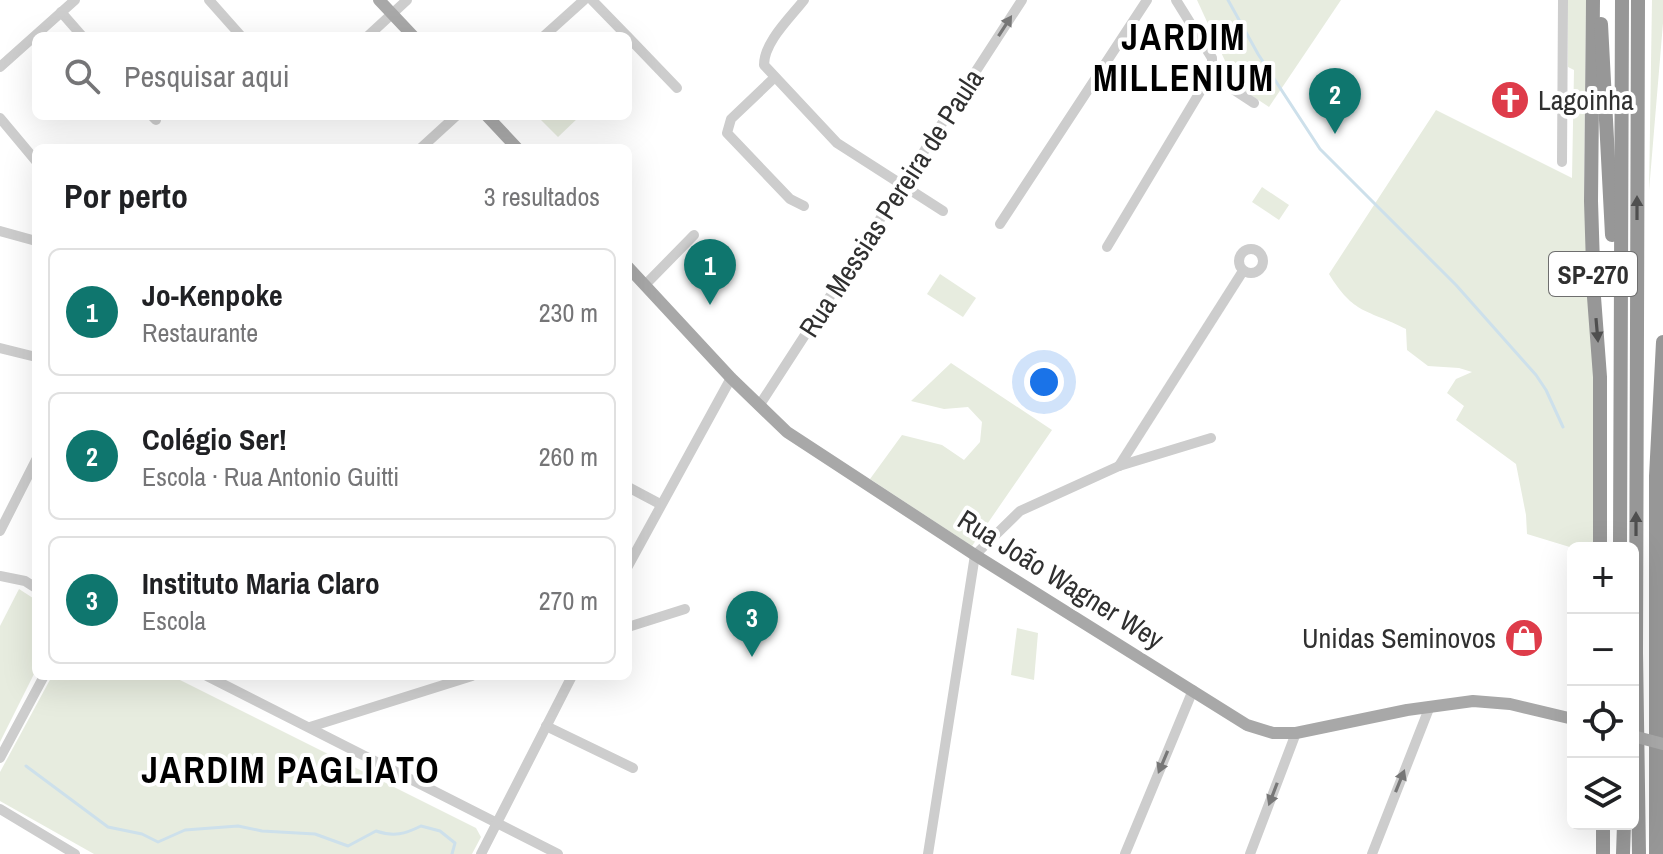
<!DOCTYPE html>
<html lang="pt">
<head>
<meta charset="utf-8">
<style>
  body { margin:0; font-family:"Archivo Narrow",sans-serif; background:#f2f2f2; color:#202124 }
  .controls { position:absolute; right:24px; bottom:24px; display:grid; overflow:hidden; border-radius:12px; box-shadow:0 8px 32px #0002 }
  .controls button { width:72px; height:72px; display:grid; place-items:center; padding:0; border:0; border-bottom:2px solid #e0e0e0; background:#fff; color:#202124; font:40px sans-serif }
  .you { position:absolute; left:1044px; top:382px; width:28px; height:28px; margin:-20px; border:6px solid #fff; border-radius:50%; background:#1a73e8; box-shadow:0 0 0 12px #1a73e833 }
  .badge { display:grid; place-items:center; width:52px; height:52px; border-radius:50%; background:#0f766e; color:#fff; font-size:26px; font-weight:700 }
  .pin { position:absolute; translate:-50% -66px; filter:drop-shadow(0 2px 4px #0008) }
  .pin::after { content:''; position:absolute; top:42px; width:28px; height:24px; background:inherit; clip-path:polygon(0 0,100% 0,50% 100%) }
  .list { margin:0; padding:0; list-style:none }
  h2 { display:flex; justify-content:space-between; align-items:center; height:104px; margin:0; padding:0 32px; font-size:34px }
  h2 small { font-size:26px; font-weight:400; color:#757577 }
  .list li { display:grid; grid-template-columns:52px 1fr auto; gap:24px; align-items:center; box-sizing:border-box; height:128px; margin:0 16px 16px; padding:0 16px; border:2px solid #e0e0e0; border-radius:12px }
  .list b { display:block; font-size:30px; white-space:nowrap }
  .list p { margin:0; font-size:26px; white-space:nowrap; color:#757577 }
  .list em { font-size:26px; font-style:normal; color:#757577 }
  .icon { flex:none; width:44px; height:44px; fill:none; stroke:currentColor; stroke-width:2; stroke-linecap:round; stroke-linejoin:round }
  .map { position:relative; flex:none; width:1663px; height:854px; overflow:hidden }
  .search { position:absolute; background:#fff; box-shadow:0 8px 32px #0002; left:32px; top:32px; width:600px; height:88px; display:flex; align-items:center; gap:20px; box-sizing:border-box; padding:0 28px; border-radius:12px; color:#757577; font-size:30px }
  .panel { position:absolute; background:#fff; box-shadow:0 8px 32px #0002; left:32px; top:144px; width:600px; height:536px; border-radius:12px }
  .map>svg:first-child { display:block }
  .green { fill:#e7ecdf }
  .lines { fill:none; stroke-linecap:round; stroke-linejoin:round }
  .stream { stroke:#cde0eb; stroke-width:3 }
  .minor { stroke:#cdcdcd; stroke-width:10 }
  .major { stroke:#a8a8a8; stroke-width:12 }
  .highway { stroke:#979797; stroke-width:14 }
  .major-bridge { stroke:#a8a8a8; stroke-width:12 }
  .oneway { fill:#777 }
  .oneway2 { fill:#4f4f4f }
  .labels { text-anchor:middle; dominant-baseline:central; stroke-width:8; stroke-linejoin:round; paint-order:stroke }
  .shield { fill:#fff; stroke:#6e6e6e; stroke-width:2 }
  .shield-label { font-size:26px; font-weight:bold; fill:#303030 }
  .poi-label { font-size:28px; fill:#303030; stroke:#fff; text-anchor:start }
  .street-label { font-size:28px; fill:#303030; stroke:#fff }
  .district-label { font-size:36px; font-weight:bold; letter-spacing:2px; fill:#000; stroke:#fff }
</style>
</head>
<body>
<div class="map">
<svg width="1663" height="854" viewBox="0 0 1663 854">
  <rect width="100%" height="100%" fill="#fff"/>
  <!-- green -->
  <g class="green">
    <path d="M1197 0H1341L1269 107 1242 89 1226 63Z"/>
    <path d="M1568 0H1586L1584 186 1594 368 1595 547 1573 548 1527 534 1526 515 1516 464 1456 420 1464 406 1447 393 1456 379 1472 372 1459 368 1428 366 1407 350 1406 329C1367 309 1354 315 1329 274L1436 110 1572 178 1574 70 1568 67Z"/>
    <path d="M1652 0H1663V23L1649 191Z"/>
    <path d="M537 116H580L558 137Z"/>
    <path d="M1262 187 1289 205 1279 220 1252 202Z"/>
    <path d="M940 274 976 298 963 317 927 294Z"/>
    <path d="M951 363 1052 430 972 546 870 479 902 435 942 445 964 460 980 442 982 422 968 407 944 409 911 401Z"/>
    <path d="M19 589 36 600V670L0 742V626Z"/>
    <path d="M1017 628 1038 633 1034 680 1011 675Z"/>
    <path d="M52 676H172L476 828 481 837 472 854H94L0 801V772Z"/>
  </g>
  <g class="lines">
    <!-- stream -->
    <g class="stream">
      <path d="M1228 0 1258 54 1320 149 1456 285 1536 375 1546 390 1563 427"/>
      <path d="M26 766 108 827 142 834 158 842 185 830 238 826 262 831 315 834 348 846 376 831C394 837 405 834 421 826L440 831 455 843 452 854"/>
    </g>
    <!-- minor -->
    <g class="minor">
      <path d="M209 0 241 36"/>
      <path d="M592 0 627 36"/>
      <path d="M804 0C790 18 764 42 764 65L837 143 943 211"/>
      <path d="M1176 0 1212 58V72L1219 80 1254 103"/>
      <path d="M61 12 82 36"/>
      <path d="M368 36 407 0"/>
      <path d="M544 36 584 0"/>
      <path d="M628 37 677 88"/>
      <path d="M0 67 75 0"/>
      <path d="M774 78 731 119 727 133 790 199 804 206"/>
      <path d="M152 116 156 120"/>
      <path d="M0 118 36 161"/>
      <path d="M421 148 456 116"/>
      <path d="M1562 162 1563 0"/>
      <path d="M1000 224 1147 0"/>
      <path d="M0 231 36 241"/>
      <path d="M1107 247 1212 72"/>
      <circle cx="1251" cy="261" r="12"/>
      <path d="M645 285 694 235"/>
      <path d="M0 348 36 357"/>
      <path d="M759 406 1022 0"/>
      <path d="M1119 466 1243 271"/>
      <path d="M628 487 660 504"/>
      <path d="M0 531 36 460"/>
      <path d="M628 566 731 378"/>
      <path d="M0 576 25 581 36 588"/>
      <path d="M628 627 685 609"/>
      <path d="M207 676 558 854"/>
      <path d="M546 726 633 768"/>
      <path d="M310 727 472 676"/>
      <path d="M0 758 44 676"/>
      <path d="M0 809 75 854"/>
      <path d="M481 854 572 676"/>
      <path d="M928 854 975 555 1020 511 1119 466 1211 438"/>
      <path d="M1125 854 1193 690"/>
      <path d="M1250 854 1296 733"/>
      <path d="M1372 854 1430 706"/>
    </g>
    <!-- major -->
    <g class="major">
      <path d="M379 0 413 36"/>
      <path d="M487 116 517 148"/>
      <path d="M628 267 731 378 787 432 975 555 1247 725 1273 733H1296L1407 710 1473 701 1510 704 1573 719"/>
    </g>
    <!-- highway -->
    <g class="highway">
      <path d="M1593 0 1591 201 1594 297 1600 377V548"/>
      <path d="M1638 0 1636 653 1639 854"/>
      <path d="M1601 24 1612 235"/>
      <path d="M1620 548 1622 0"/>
      <path d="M1603 824V854"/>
      <path d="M1623 854 1624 824"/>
      <path d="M1656 854V476L1663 342"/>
    </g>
    <!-- major-bridge -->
    <path class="major-bridge" d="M1633 736 1663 744"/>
  </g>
  <!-- one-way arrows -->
  <defs><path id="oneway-solid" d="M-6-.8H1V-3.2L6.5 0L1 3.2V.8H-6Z" transform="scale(2)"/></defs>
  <g class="oneway">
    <use href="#oneway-solid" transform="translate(1005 26) rotate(-57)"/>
    <use href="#oneway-solid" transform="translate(1163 762) rotate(113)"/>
    <use href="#oneway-solid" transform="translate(1400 781) rotate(-68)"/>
    <use href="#oneway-solid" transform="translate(1273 794) rotate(111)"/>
  </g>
  <g class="oneway2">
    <use href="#oneway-solid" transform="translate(1637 208) rotate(-90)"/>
    <use href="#oneway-solid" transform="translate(1597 330) rotate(85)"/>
    <use href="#oneway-solid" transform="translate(1636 524) rotate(-90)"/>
  </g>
  <!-- icons -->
  <defs>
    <g id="church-disc" transform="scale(2)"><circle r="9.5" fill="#de3c4a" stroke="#fff"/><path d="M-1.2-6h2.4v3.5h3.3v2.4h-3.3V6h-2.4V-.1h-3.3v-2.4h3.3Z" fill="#fff"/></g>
    <g id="shop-disc" transform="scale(2)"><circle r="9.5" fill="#de3c4a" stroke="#fff"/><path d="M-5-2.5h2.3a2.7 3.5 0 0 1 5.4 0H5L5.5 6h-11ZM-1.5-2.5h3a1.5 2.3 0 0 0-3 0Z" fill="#fff"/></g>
  </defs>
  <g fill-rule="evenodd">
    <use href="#church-disc" x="1510" y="100"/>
    <use href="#shop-disc" x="1524" y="638"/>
  </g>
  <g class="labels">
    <!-- shield labels -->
    <rect class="shield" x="1549" y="252" width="88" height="44" rx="6"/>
    <g class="shield-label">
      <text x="1593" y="274">SP-270</text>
    </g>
    <!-- poi labels -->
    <g class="poi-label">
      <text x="1538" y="100">Lagoinha</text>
      <text x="1496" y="638" text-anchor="end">Unidas Seminovos</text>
    </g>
    <!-- street labels -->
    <g class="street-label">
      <text transform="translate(891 203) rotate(-57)">Rua Messias Pereira de Paula</text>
      <text transform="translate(1061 579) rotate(32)">Rua João Wagner Wey</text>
    </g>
    <!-- district labels -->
    <g class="district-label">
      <text x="1184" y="37">JARDIM<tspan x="1184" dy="41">MILLENIUM</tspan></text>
      <text x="291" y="770">JARDIM PAGLIATO</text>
    </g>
  </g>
</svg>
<div class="controls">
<button>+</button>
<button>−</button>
<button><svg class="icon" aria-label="locate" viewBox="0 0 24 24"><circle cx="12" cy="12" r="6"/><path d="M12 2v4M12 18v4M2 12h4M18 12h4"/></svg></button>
<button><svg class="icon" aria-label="layers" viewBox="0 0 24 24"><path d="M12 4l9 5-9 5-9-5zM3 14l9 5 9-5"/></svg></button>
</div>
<div class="you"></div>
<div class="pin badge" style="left:710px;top:305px">1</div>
<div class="pin badge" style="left:1335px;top:134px">2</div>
<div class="pin badge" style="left:752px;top:657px">3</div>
<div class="search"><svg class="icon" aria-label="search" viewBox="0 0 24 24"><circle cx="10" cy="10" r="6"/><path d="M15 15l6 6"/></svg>Pesquisar aqui</div>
<section class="panel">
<h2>Por perto<small>3 resultados</small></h2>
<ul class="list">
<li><span class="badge">1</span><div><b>Jo-Kenpoke</b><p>Restaurante</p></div><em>230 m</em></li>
<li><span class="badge">2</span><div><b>Colégio Ser!</b><p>Escola · Rua Antonio Guitti</p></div><em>260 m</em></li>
<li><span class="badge">3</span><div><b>Instituto Maria Claro</b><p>Escola</p></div><em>270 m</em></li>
</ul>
</section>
</div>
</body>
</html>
